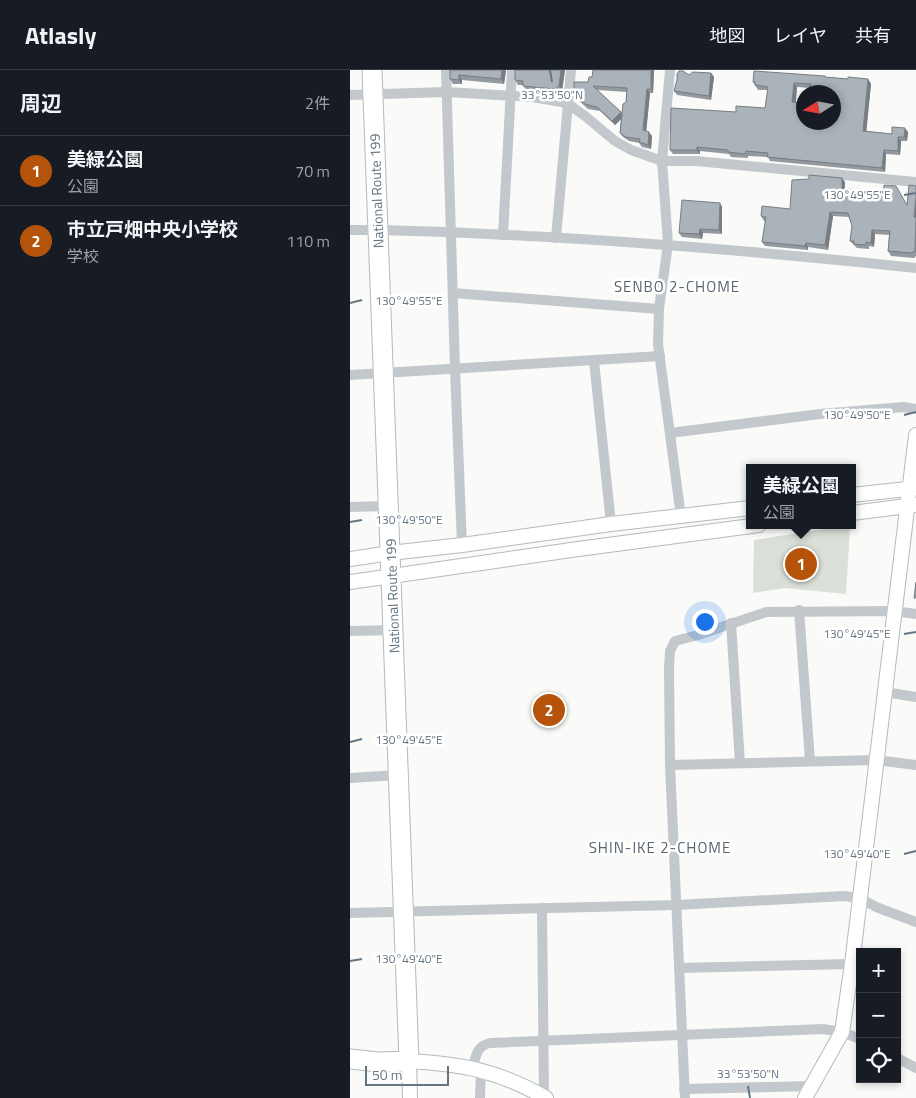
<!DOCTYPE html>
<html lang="ja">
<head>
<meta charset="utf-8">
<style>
  body { margin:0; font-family:"Titillium Web","Noto Sans JP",sans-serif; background:#242831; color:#f1f3f6 }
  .controls { position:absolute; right:15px; bottom:15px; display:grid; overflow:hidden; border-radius:0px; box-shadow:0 2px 8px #0003 }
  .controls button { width:45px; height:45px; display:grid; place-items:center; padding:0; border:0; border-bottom:1px solid #363941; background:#171b24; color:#f1f3f6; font:25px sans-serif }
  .compass { position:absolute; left:446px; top:15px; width:45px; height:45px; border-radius:50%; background:#171b24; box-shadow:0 2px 8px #0003; rotate:259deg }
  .scale { position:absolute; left:15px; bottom:12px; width:84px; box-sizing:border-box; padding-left:5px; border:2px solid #657683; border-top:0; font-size:14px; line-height:18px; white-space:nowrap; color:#657683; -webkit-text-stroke:4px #fff; paint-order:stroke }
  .you { position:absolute; left:354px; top:551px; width:18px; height:18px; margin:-12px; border:4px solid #fff; border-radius:50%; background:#1a73e8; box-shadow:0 0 0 8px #1a73e833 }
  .badge { display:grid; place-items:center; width:32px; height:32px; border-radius:50%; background:#b45309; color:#fff; font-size:16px; font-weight:700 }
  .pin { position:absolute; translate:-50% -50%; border:2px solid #fff; box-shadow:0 1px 5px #0006 }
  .popup { position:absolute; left:396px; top:394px; width:110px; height:65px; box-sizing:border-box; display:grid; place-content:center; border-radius:0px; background:#171b24; filter:drop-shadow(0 1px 4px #0005); font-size:16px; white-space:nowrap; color:#9ea1a6 }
  .popup b { font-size:19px; color:#f1f3f6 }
  .popup::after { content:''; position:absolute; left:50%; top:100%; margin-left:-10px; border:10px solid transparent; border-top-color:#171b24 }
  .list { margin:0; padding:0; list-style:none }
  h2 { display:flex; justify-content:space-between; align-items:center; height:65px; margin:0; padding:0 20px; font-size:21px }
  h2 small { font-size:16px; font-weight:400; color:#9ea1a6 }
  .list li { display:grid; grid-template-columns:32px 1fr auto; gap:15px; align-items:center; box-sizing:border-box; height:70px; padding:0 20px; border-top:1px solid #363941 }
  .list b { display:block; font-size:19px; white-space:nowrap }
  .list p { margin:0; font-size:16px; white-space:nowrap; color:#9ea1a6 }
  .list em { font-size:16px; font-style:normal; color:#9ea1a6 }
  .icon { flex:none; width:28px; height:28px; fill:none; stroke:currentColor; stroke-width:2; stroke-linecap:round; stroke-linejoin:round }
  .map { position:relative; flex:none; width:566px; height:1028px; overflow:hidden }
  header { display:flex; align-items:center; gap:30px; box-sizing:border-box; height:70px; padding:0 25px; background:#171b24; border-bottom:1px solid #363941 }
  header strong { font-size:24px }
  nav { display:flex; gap:28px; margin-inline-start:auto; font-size:18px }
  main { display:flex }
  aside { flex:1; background:#171b24 }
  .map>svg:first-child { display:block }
  .green { fill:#dadfd7 }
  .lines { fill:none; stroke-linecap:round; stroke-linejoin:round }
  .secondary-casing { stroke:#b3babf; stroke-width:16 }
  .highway-casing { stroke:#b4b9bd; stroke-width:21 }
  .street { stroke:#c3c8cc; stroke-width:10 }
  .secondary { stroke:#fff; stroke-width:14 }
  .highway { stroke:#fff; stroke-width:19 }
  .wall { fill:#929a9f; fill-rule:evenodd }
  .shaded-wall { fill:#777d82 }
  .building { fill:#aab3b9; stroke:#777d82; fill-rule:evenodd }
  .ticks { fill:none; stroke:#657683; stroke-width:2 }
  .labels { text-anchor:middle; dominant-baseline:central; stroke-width:5; stroke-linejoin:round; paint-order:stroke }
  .street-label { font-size:14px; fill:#657683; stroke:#fff }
  .neighbourhood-label { font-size:15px; letter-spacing:1px; fill:#57646e; stroke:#fff }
  .ticks-label { font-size:12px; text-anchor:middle; fill:#657683; stroke:#fff; stroke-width:5; stroke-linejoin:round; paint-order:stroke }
</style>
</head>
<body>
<header>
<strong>Atlasly</strong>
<nav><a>地図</a><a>レイヤ</a><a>共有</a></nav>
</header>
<main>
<aside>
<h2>周辺<small>2件</small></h2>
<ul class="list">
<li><span class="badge">1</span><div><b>美緑公園</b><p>公園</p></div><em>70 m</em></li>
<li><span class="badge">2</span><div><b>市立戸畑中央小学校</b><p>学校</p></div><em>110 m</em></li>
</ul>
</aside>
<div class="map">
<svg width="566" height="1028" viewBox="0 0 566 1028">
  <rect width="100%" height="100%" fill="#fafaf8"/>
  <!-- green -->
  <path class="green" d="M500 457 496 524 435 518 403 523 404 470 474 459Z"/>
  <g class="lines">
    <!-- secondary casing -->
    <g class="secondary-casing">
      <g id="secondary">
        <path d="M502 425 566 418"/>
        <path d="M502 443 565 435"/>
        <path d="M0 489 40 483 112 475 261 454 400 438"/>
        <path d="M0 512 228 479 409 455"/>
        <path d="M60 1028 59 991C113 994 149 1001 196 1028"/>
        <path d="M455 1028 492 962 502 894 566 365"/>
      </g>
    </g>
    <!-- highway casing -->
    <g class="highway-casing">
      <path id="highway" d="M0 989 28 992 59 991 22 0"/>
    </g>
    <!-- street -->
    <g class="street">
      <path d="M96 0 105 299 112 475"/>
      <path d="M320 0 312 91 318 174 309 239 308 274 331 447"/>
      <path d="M0 25 97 22 183 27 217 33 235 46 265 71 281 80 312 91H346L566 112"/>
      <path d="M0 160C66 159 131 164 197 167 320 174 443 185 566 198"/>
      <path d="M153 165 162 0"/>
      <path d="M206 168 221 0"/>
      <path d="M103 223 309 239"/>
      <path d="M244 291 261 454"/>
      <path d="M0 305 310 286"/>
      <path d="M320 363 470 344 554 337 566 339"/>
      <path d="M0 437 38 436"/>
      <path d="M449 540 460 691"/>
      <path d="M381 553 390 693"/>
      <path d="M0 561 43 560"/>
      <path d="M535 622 566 627"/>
      <path d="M320 695 526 690 566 695"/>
      <path d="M0 708 48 705"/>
      <path d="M192 838 194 1028"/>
      <path d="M0 843 326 835 494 826 510 828 526 837 566 852"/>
      <path d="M329 898 502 894"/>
      <path d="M547 988 566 998"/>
      <path d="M123 997C126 985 127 976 140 973L473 959 492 962 510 969"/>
      <path d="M334 1019 462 1016"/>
      <path d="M130 1028 131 1000"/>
      <path d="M335 1028 320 695 319 598 320 581 325 571 348 565 416 542 545 541 566 544"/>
    </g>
    <!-- secondary -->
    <use href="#secondary" class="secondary"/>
    <!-- highway -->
    <use href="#highway" class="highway"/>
  </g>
  <!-- wall -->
  <g class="wall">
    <path d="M100 0H156L154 14 112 10V14H103L100 9Z"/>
    <path d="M165 0H215L212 21 208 24 176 20 173 15H168L165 10Z"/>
    <path d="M243 0H304L303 23H300L296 61 302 66 301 79 292 77 289 73 279 71 273 67 270 63 271 49 265 55 250 41 238 39 227 29 224 25 238 12 242 7ZM247 20 277 22 276 32 272 43Z"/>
    <path d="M361 3 364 7 361 30 327 25 324 21 339 5Z"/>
    <path d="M476 7 498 9H518L521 14 516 61 542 64 558 62 557 71H551L550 85 536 84 535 102 420 91 418 87 398 86V88L381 87 379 84 350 81V84H323L320 80 386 42 415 38 418 20H408L403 12ZM447 17 461 18 484 52 446 33Z"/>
    <path d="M495 112V119L502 122 557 134 566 116V186L564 188 541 186 538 181 539 165 525 164 524 177 519 176V179L507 178 500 171 502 156 499 147 483 146 478 180 458 177V180L415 176 412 172 415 151H414L411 146 440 139Z"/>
    <path d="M370 133 372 137V164L353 163 352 169 332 167 329 163Z"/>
  </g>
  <!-- shaded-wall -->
  <g class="shaded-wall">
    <path d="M152 0H156L154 14 151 9Z"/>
    <path d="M211 0H215L212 21 209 16Z"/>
    <path d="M301 0H304L303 23 301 19Z"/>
    <path d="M361 3 364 7 361 30 359 26Z"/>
    <path d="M109 5 112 10V14L109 10Z"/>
    <path d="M518 9 521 14 516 65 513 61Z"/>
    <path d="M444 13 447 17 445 37 442 32Z"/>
    <path d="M297 19 300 23 296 64 293 60Z"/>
    <path d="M271 42 274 46 265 55 262 51Z"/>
    <path d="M555 58 558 62 557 71 554 67Z"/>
    <path d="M299 62 302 66 301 79 298 75Z"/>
    <path d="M548 67 551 71 550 85 548 81Z"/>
    <path d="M347 77 350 81V84L347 80Z"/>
    <path d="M534 80 536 84 535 102 532 98Z"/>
    <path d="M492 108 495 112 494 123 492 119Z"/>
    <path d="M566 127V150L564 147Z"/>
    <path d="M370 133 372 137V164L369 160Z"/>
    <path d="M480 142 483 146 478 180 475 175Z"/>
    <path d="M350 159 353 163 352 169 349 164Z"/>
    <path d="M522 160 525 164 524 177 521 173Z"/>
    <path d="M566 161V183L565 181Z"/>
    <path d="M456 173 458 177V180L455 176Z"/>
  </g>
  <!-- building -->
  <g class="building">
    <path d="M100 0H152L151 9 109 5V10L100 9Z"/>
    <path d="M165 0H211L209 16 205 19 173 16V11L165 10Z"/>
    <path d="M243 0H301V19H297L293 60 299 62 298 75 289 72 290 69 276 67 270 63 273 34 276 32 277 18 243 16 271 42 262 51 247 37 235 34 224 25V12H238L239 7H242Z"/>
    <path d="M329 1H333L339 5 343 2 361 3 359 26 324 21 327 10V4Z"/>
    <path d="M404 1 475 6V7L498 9V7L518 9 513 61 542 64V57L555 58 554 67H548V81L534 80 532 98 417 87 418 83 396 81 395 84 378 82V80L347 77V80H320L321 38 386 42V36L415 38 418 17 405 15V12H403ZM444 13 461 14 460 22H484V52H454V33L442 32Z"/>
    <path d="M459 105 492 108V119H500L499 122 533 126 534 115 546 116 557 135 559 115 566 116V127L564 147H566L565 181 561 183 538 181 540 161 522 160 521 173 516 172V175L504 174V171H500L502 156 498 143 480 142 475 175 456 173 455 176 412 172 416 147 411 146 412 136 440 139 442 110 459 109Z"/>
    <path d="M332 130 370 133 369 160 350 159 349 164 329 163Z"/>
    <path d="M566 512V528H564Z"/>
  </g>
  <!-- ticks -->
  <path class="ticks" d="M200 0 202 12M554 125 566 123M0 233 12 230M554 345 566 342M0 452 12 450M554 564 566 562M0 672 12 669M554 784 566 781M0 891 12 889M398 1016 400 1028"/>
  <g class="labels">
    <!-- street labels -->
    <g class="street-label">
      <text transform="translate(26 121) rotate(-92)">National Route 199</text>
      <text transform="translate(42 526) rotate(-92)">National Route 199</text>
    </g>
    <!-- neighbourhood labels -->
    <g class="neighbourhood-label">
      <text x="327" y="216">SENBO 2-CHOME</text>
      <text x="310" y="777">SHIN-IKE 2-CHOME</text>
    </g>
  </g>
  <g class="ticks-label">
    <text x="202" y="29">33°53'50"N</text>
    <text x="507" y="129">130°49'55"E</text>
    <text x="59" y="235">130°49'55"E</text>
    <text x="507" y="349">130°49'50"E</text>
    <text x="59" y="454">130°49'50"E</text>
    <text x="507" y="568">130°49'45"E</text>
    <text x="59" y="674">130°49'45"E</text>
    <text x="507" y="788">130°49'40"E</text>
    <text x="59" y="893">130°49'40"E</text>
    <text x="398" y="1008">33°53'50"N</text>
  </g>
</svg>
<div class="controls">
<button>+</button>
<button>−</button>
<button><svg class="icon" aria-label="locate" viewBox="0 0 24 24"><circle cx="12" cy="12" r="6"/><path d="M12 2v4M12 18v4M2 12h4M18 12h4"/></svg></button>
</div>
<svg class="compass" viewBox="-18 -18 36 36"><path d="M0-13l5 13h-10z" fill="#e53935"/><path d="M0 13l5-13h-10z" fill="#9ea1a6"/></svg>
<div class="scale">50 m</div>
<div class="you"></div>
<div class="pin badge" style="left:451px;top:494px">1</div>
<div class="popup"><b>美緑公園</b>公園</div>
<div class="pin badge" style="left:199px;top:640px">2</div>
</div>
</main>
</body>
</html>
